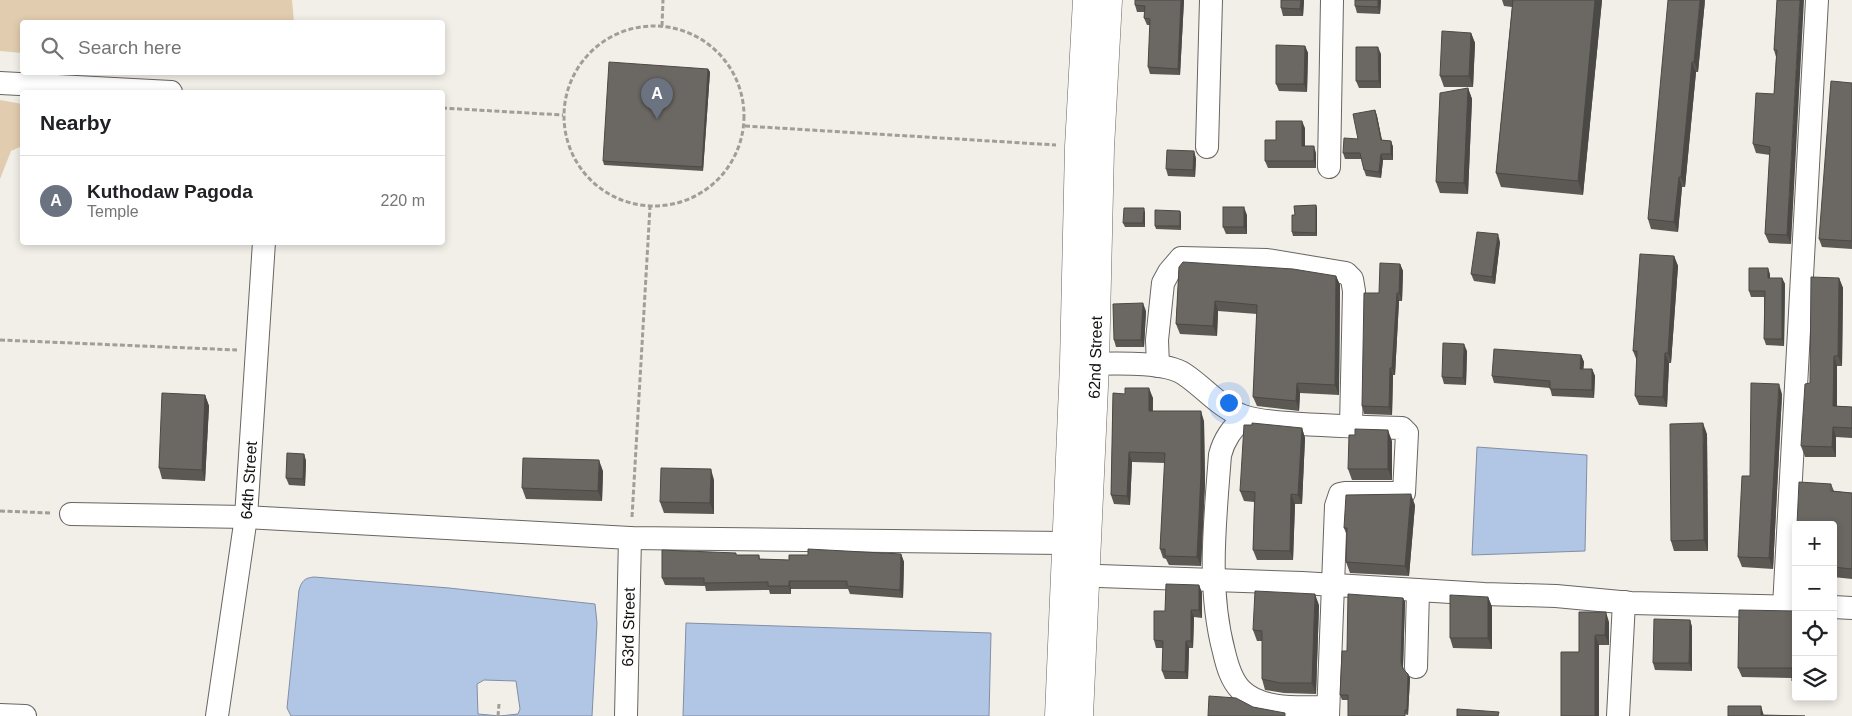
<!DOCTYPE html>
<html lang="en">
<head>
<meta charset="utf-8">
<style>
  body { margin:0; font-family:Arial,sans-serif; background:#f2f2f2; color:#202124 }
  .controls { position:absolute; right:15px; bottom:15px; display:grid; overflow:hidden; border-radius:5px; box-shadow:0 2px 8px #0003 }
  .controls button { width:45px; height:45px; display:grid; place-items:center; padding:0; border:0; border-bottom:1px solid #e0e0e0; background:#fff; color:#202124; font:25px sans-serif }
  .you { position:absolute; left:1228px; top:402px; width:18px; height:18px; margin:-12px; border:4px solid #fff; border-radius:50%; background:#1a73e8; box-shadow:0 0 0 8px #1a73e833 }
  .badge { display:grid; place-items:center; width:32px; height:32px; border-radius:50%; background:#1a73e8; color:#fff; font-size:16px; font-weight:700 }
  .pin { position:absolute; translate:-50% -41px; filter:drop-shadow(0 1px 2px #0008) }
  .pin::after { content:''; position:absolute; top:26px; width:18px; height:15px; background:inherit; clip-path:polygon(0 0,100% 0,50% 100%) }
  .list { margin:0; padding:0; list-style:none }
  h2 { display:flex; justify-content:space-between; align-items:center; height:65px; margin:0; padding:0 20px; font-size:21px }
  h2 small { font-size:16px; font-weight:400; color:#757577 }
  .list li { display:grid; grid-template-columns:32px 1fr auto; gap:15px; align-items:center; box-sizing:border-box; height:90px; padding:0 20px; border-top:1px solid #e0e0e0 }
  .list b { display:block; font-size:19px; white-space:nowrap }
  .list p { margin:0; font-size:16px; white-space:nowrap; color:#757577 }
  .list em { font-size:16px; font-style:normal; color:#757577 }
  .icon { flex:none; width:28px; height:28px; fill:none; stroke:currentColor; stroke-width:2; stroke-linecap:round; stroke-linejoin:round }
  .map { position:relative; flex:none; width:1852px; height:716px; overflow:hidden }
  .search { position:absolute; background:#fff; box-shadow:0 2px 8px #0003; left:20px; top:20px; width:425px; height:55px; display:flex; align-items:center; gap:12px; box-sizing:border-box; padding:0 18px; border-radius:5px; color:#757577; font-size:19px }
  .panel { position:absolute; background:#fff; box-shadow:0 2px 8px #0003; left:20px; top:90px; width:425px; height:155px; border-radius:5px }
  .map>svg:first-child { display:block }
  .green { fill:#e2ccaf }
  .water { fill:#b1c5e4; stroke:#818ea4; fill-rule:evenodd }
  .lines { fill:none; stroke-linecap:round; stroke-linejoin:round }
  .street-casing { stroke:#696561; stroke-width:24 }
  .secondary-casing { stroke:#696561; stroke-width:29 }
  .path { stroke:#a19e99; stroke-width:3; stroke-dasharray:5 2.5; stroke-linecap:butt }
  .street { stroke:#fff; stroke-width:22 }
  .secondary { stroke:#fff; stroke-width:28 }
  .wall { fill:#5c5955 }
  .shaded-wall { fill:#4b4945 }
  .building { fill:#6b6863; stroke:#4b4945 }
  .labels { text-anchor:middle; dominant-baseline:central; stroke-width:4; stroke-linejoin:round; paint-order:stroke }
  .street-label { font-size:16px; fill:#100f0d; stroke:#f2eee8 }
</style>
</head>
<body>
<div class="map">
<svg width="1852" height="716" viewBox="0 0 1852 716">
  <rect width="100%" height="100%" fill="#f2eee8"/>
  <!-- green -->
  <g class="green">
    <path d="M0 0H292L294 22H22V53L0 51Z"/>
    <path d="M0 100 22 104V146L11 151 0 179Z"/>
  </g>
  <!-- water -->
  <g class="water">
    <path d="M1477 447 1587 455 1585 551 1472 555Z"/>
    <path d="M314 577 449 588 595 604 597 623 592 716H291L287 708 299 590C302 581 304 578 314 577ZM484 680 516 681 520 709 518 714 500 716 478 714 477 684Z"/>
    <path d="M686 623 991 633 989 716H683Z"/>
  </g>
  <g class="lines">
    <!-- street casing -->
    <g class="street-casing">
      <g id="street">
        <path d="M0 83 171 92"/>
        <path d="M1207 147 1211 0"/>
        <path d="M1329 167 1332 0"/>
        <path d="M1080 364C1107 364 1163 360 1184 374 1204 387 1220 408 1243 416 1257 421 1273 422 1288 423 1326 426 1364 427 1402 428L1407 433 1404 493H1345L1340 494 1336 506 1328 716"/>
        <path d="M1158 366 1157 340 1163 283 1169 272 1181 258 1267 260 1346 273 1352 279 1354 291 1351 426"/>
        <path d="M1244 417C1232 429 1224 439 1220 455 1215 521 1207 588 1224 652 1227 665 1231 680 1241 690 1262 711 1301 707 1328 707"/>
        <path d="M71 514 246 517 630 538 1066 543"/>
        <path d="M1070 575 1302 583 1484 594 1556 596 1631 603 1796 607"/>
        <path d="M1784 607 1817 0"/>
        <path d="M1833 607 1852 608"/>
        <path d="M1416 667 1418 591"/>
        <path d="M0 715 25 716"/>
        <path id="s1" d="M217 716 246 517 264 242"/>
        <path id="s2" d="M626 716 630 538"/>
        <path d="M1618 716 1624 602"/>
      </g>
    </g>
    <!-- secondary casing -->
    <g class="secondary-casing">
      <g id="secondary">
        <path d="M1059 716 1074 364 1079 147 1087 0"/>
        <path id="s3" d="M1079 716 1095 364 1100 148 1108 0"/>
      </g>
    </g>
    <!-- path -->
    <g class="path">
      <circle cx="654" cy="116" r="90"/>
      <path d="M662 26 663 0"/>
      <path d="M442 108 563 115"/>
      <path d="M745 126 1056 145"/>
      <path d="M0 340 237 350"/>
      <path d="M0 511 52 513"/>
      <path d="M632 517 650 207"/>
      <path d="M498 716 499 704"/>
    </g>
    <!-- street -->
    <use href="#street" class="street"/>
    <!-- secondary -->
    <use href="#secondary" class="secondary"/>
  </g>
  <!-- wall -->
  <g class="wall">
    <path d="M1184 0 1180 75 1150 74 1148 67 1150 25H1147L1144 18 1145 12H1137L1135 5Z"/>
    <path d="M1281 0H1304L1303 16H1283L1281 8Z"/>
    <path d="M1355 0H1381L1380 14 1357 13 1355 6Z"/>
    <path d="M1502 0H1602L1583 195 1501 187 1496 173 1512 7 1504 6Z"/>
    <path d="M1705 0 1698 72H1696L1685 187H1682L1678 232 1651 229 1648 219Z"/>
    <path d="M1777 0 1791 244 1769 243 1765 234 1770 155 1756 153 1753 144 1774 94 1776 57 1774 50Z"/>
    <path d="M1471 33 1475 43 1473 87H1444L1440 76Z"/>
    <path d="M1305 46 1308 53 1307 92 1279 91 1276 84Z"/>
    <path d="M1381 54V88H1359L1356 81Z"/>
    <path d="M708 69 710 72 703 171 604 165 603 161Z"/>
    <path d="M1852 83V249L1822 247 1819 239Z"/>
    <path d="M1468 88 1472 99 1468 194 1440 193 1436 182Z"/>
    <path d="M1375 110 1377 116 1382 140 1391 141 1393 147V160H1383L1381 178 1366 176 1364 170 1362 159H1345L1343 153 1358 139Z"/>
    <path d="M1305 128V146L1316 153V168H1268L1265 161 1276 140Z"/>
    <path d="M1194 151 1196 159 1195 177 1168 176 1166 169Z"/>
    <path d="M1316 205 1317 209V236H1293L1292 232Z"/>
    <path d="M1180 211 1181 215V230L1156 229 1155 226Z"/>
    <path d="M1145 212V227H1125L1123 223Z"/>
    <path d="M1247 215V234H1226L1223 227Z"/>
    <path d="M1500 242 1495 284 1474 281 1471 274Z"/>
    <path d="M1674 256 1678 266 1671 363H1669L1667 407 1639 405 1635 396 1637 361 1633 351Z"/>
    <path d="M1400 264 1403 271 1402 301H1399L1395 375H1393L1392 415 1364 414 1362 406 1379 293Z"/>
    <path d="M1179 267 1336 276 1340 285 1339 395 1300 393 1299 411 1257 406 1253 397 1257 314 1218 311 1217 336 1180 334 1176 324Z"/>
    <path d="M1770 274V278H1782L1785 284 1784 346 1766 345 1764 339V297H1751L1749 291Z"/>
    <path d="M1839 278 1843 288 1842 366H1837V406L1852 407V438L1836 437V457H1805L1801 446Z"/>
    <path d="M1146 311 1144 347H1116L1114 340Z"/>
    <path d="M1467 351 1466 385 1444 384 1442 377Z"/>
    <path d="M1581 355 1584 362 1583 369H1592L1595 376 1594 398 1552 396 1550 388 1494 383 1492 376Z"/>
    <path d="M1113 393 1153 398V411L1204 421 1205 483 1201 566 1169 565 1166 559 1163 558 1160 549 1165 463 1132 462 1130 505 1114 504 1111 495Z"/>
    <path d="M1782 394 1773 569 1742 567 1738 557Z"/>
    <path d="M205 395 209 406 205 481 162 479 159 468Z"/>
    <path d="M1302 428 1305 438 1302 504H1295L1293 560H1257L1253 550 1254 502 1244 501 1240 491Z"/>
    <path d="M1707 434 1708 551H1674L1671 541Z"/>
    <path d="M1392 441V480H1352L1348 469Z"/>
    <path d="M304 454 306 461 305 486 289 485 286 478Z"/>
    <path d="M603 471 602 501 526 499 522 488Z"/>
    <path d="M714 480V514L664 513 660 502Z"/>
    <path d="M1831 484 1834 491 1852 493V579L1833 577V525Z"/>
    <path d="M1415 505 1409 576 1350 573 1346 562 1347 536 1344 528Z"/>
    <path d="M736 553V555H759L760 559 789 560 901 554 904 562 903 598 850 594 848 589H791V594H770L769 590 706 591 705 586 665 585 662 578Z"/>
    <path d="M1199 585 1202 593V618L1194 617 1193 648H1189L1188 679H1165L1162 671 1163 648H1156L1154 640 1165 611Z"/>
    <path d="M1488 597 1492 607V649L1453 648 1450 638Z"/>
    <path d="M1403 598 1405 602 1403 667 1404 670 1408 674 1410 678 1408 715 1348 700H1342L1340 695 1347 651Z"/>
    <path d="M1319 605 1316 694 1284 693 1265 690 1262 679V641H1257L1253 630Z"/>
    <path d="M1796 611V690H1795L1792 681V678L1742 677 1738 668Z"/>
    <path d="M1690 620 1692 627V671L1655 670 1653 663Z"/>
    <path d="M1609 622V645H1599V716L1579 652Z"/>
  </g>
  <!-- shaded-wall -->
  <g class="shaded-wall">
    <path d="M1181 0H1184L1180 75 1178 69Z"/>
    <path d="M1301 0H1304L1303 16 1300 9Z"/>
    <path d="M1378 0H1381L1380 14 1378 7Z"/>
    <path d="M1595 0H1602L1583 195 1578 181Z"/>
    <path d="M1700 0H1705L1698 72 1694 62Z"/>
    <path d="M1800 0H1804L1791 244 1787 235Z"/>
    <path d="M1471 33 1475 43 1473 87 1469 76Z"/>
    <path d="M1305 46 1308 53 1307 92 1304 84Z"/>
    <path d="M1378 47 1381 54V88L1379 81Z"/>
    <path d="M1692 62 1696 72 1685 187 1681 177Z"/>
    <path d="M708 69 710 72 703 171 702 167Z"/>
    <path d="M1468 88 1472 99 1468 194 1464 183Z"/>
    <path d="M1375 110 1377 116 1383 146 1381 140Z"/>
    <path d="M1302 121 1305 128V153L1302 146Z"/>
    <path d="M1391 141 1393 147V160L1391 154Z"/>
    <path d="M1314 146 1316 153V168L1314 161Z"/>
    <path d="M1194 151 1196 159 1195 177 1193 170Z"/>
    <path d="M1381 154 1383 160 1381 178 1379 172Z"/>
    <path d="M1679 177 1682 187 1678 232 1674 222Z"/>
    <path d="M1316 205 1317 209V236L1316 233Z"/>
    <path d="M1244 207 1247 215V234L1244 227Z"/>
    <path d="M1144 208 1145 212V227L1143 223Z"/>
    <path d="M1180 211 1181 215V230L1180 226Z"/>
    <path d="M1498 234 1500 242 1495 284 1492 277Z"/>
    <path d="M1674 256 1678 266 1671 363 1668 353Z"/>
    <path d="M1400 264 1403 271 1402 301 1399 293Z"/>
    <path d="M1768 268 1770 274V284L1768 278Z"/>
    <path d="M1336 276 1340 285 1339 395 1335 385Z"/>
    <path d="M1782 278 1785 284 1784 346 1782 339Z"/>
    <path d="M1839 278 1843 288 1842 366 1838 356Z"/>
    <path d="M1397 293 1399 301 1395 375 1392 368Z"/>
    <path d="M1215 301 1218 311 1217 336 1213 326Z"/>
    <path d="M1143 303 1146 311 1144 347 1141 340Z"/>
    <path d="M1464 344 1467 351 1466 385 1463 378Z"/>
    <path d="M1665 353 1669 363 1667 407 1663 397Z"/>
    <path d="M1581 355 1584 362 1583 376 1580 369Z"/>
    <path d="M1834 356 1837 366V416L1833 406Z"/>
    <path d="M1390 368 1393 375 1392 415 1389 407Z"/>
    <path d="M1592 369 1595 376 1594 398 1592 390Z"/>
    <path d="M1297 383 1300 393 1299 411 1296 401Z"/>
    <path d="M1779 384 1782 394 1773 569 1769 558Z"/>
    <path d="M1149 388 1153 398 1152 420 1149 411Z"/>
    <path d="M205 395 209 406 205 481 202 470Z"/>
    <path d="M1201 411 1204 421 1205 483 1201 566 1197 557Z"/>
    <path d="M1703 423 1707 434 1708 551 1704 540Z"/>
    <path d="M1833 427 1836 437V457L1832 447Z"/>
    <path d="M1302 428 1305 438 1302 504 1298 495Z"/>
    <path d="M1388 430 1392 441V480L1388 469Z"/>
    <path d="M1129 452 1132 462 1130 505 1127 496Z"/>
    <path d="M304 454 306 461 305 486 303 479Z"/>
    <path d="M599 460 603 471 602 501 598 491Z"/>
    <path d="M711 469 714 480V514L710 503Z"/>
    <path d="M1291 494 1295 504 1293 560 1290 551Z"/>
    <path d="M1411 494 1415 505 1409 576 1405 566Z"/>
    <path d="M901 554 904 562 903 598 900 590Z"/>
    <path d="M789 581 791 589V594L789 586Z"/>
    <path d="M1199 585 1202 593V618L1199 610Z"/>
    <path d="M1315 594 1319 605 1316 694 1312 683Z"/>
    <path d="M1488 597 1492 607V649L1488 638Z"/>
    <path d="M1403 598 1405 602 1403 667 1405 674 1401 662Z"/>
    <path d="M1191 610 1194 617 1193 648 1191 641Z"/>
    <path d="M1606 612 1609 622V645L1605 635Z"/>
    <path d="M1690 620 1692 627V671L1689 663Z"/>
    <path d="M1595 635 1599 645V716H1595Z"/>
    <path d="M1186 641 1189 648 1188 679 1185 672Z"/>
    <path d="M1408 674 1410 678 1408 715 1407 710Z"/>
    <path d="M1761 706 1764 716 1761 715Z"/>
  </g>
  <!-- building -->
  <g class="building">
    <path d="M1135 0H1181L1178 69 1148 67 1150 19 1144 18 1145 6 1135 5Z"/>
    <path d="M1281 0H1301L1300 9 1281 8Z"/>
    <path d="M1355 0H1378V7L1355 6Z"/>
    <path d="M1513 0H1595L1578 181 1496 173Z"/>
    <path d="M1668 0H1700L1694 62H1692L1681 177H1679L1674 222 1648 219Z"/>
    <path d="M1777 0H1800L1787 235 1765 234 1770 147 1753 144 1756 93 1774 94 1777 50H1774Z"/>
    <path d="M1442 31 1471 33 1469 76H1440Z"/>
    <path d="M1276 45 1305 46 1304 84H1276Z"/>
    <path d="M1356 47H1378L1379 81H1356Z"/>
    <path d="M609 62 708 69 702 167 603 161Z"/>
    <path d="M1831 81 1852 83V241L1819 239Z"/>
    <path d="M1468 88 1464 183 1436 182 1440 93Z"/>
    <path d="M1375 110 1381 140 1391 141V154H1381L1379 172 1364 170 1360 153H1343L1344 138 1358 139 1353 114Z"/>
    <path d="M1276 121H1302V146H1314V161H1265V140H1276Z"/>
    <path d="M1167 150 1194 151 1193 170 1166 169Z"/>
    <path d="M1316 205V233L1292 232V215H1295L1294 206Z"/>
    <rect x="1223" y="207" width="21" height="20"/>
    <path d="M1124 208H1144L1143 223H1123Z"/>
    <path d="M1155 210 1180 211V226H1155Z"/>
    <path d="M1477 232 1498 234 1492 277 1471 274Z"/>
    <path d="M1640 254 1674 256 1668 353H1665L1663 397 1635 396 1637 351H1633Z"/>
    <path d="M1183 262 1293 269 1336 276 1335 385 1297 383 1296 401 1253 397 1257 305 1215 301 1213 326 1176 324 1179 267Z"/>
    <path d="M1380 263 1400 264 1399 293H1397L1392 368H1390L1389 407 1362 406 1364 293H1379Z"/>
    <path d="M1749 268H1768V278H1782V339H1764L1765 291H1749Z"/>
    <path d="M1811 277 1839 278 1838 356H1834L1833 406 1852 407V428L1833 427 1832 447 1801 446 1805 384 1810 383Z"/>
    <path d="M1143 303 1141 340H1114L1113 304Z"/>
    <path d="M1443 343 1464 344 1463 378 1442 377Z"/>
    <path d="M1494 349 1581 355 1580 369H1592V390L1550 389V381L1492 376Z"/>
    <path d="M1751 383 1779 384 1769 558 1738 557 1742 476H1750Z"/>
    <path d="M1125 388H1149V411H1201V474L1197 557 1165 556V549H1160L1165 453 1129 452 1127 496 1111 495 1113 393 1125 394Z"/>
    <path d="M162 393 205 395 202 470 159 468Z"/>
    <path d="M1252 423 1302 428 1298 495 1291 494 1290 551 1253 550 1255 492 1240 491 1244 425H1252Z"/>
    <path d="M1703 423 1704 540 1671 541 1670 424Z"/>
    <path d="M1355 429 1388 430V469H1348L1349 435H1355Z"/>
    <path d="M287 453 304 454 303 479 286 478Z"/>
    <path d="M523 458 599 460 598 491 522 488Z"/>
    <path d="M661 468 711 469 710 503 660 502Z"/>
    <path d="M1799 482 1831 484V491L1852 493V569L1833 567V525H1797Z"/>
    <path d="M1411 494 1405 566 1346 562 1347 528H1344L1346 495Z"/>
    <path d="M808 549 901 554 900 590 847 586V581H789V586H768V582L704 583V578H662V550L736 553V555H759V559L789 560V555H808Z"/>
    <path d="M1796 551V570H1795Z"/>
    <path d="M1166 584 1199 585V610H1191V641H1186L1185 672 1162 671 1163 641 1154 640V611H1165Z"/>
    <path d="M1255 591 1315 594 1312 683H1280L1262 679V631L1253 630Z"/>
    <path d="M1348 594 1403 598 1401 662 1403 669 1408 674 1407 710H1405V716H1348V695H1340L1342 651H1347Z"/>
    <path d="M1450 595 1488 597V638H1450Z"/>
    <path d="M1739 610 1796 611V681H1792V668H1738Z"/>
    <path d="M1579 612H1606L1605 635H1595V716H1561V652H1579Z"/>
    <path d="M1654 619 1690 620 1689 663H1653Z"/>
    <path d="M1209 696 1236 698 1253 707 1285 713V716H1208Z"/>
    <path d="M1728 706H1761V715L1805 716H1728Z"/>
    <path d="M1457 709 1499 712 1498 716H1457Z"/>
  </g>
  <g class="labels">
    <!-- street labels -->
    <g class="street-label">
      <text stroke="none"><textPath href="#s3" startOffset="359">62nd Street</textPath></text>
      <text stroke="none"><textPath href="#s1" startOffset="238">64th Street</textPath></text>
      <text stroke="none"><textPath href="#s2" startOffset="89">63rd Street</textPath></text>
    </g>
  </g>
</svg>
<div class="controls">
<button>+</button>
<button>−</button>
<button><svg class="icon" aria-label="locate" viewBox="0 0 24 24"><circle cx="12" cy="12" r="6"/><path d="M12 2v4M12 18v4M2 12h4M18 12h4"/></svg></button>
<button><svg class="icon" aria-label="layers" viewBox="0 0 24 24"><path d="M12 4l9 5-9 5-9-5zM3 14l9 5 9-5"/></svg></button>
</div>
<div class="you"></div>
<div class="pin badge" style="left:657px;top:119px;background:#6b7280">A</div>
<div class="search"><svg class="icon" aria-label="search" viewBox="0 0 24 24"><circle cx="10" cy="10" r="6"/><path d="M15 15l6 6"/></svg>Search here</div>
<section class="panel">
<h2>Nearby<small></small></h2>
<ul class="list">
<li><span class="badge" style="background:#6b7280">A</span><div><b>Kuthodaw Pagoda</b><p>Temple</p></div><em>220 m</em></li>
</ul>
</section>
</div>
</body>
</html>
